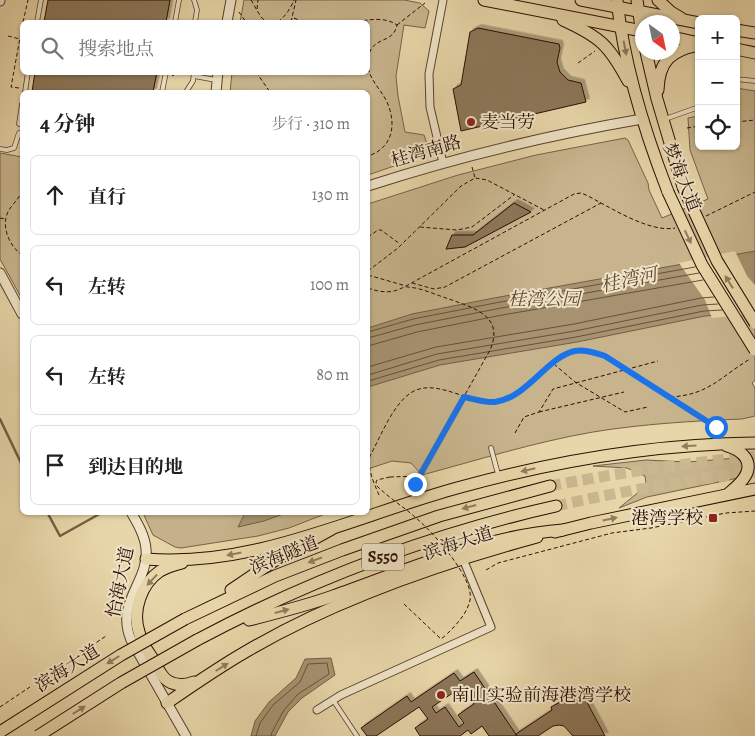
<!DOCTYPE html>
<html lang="zh">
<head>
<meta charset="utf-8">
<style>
  body { margin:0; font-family:Alegreya,"Noto Serif SC",serif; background:#f6f6f6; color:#202124 }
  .controls { position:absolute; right:15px; top:15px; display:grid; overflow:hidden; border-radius:8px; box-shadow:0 1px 4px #0004 }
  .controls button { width:45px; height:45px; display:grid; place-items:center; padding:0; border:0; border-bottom:1px solid #e0e0e0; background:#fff; color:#202124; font:25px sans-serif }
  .compass { position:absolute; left:635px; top:15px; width:45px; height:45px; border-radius:50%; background:#fff; box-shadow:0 1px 4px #0004; rotate:147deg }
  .stop { position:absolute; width:15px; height:15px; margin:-11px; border:4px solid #1a73e8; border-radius:50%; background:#fff }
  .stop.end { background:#1a73e8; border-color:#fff; box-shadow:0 1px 5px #0008 }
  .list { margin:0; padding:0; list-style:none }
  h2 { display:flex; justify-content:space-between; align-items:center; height:65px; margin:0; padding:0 20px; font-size:21px }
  h2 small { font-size:16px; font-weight:400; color:#757577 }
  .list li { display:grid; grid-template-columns:32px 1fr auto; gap:15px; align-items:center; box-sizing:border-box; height:80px; margin:0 10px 10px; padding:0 10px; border:1px solid #e0e0e0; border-radius:8px }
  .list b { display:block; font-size:19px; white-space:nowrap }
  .list em { font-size:16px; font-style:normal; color:#757577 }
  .icon { flex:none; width:28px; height:28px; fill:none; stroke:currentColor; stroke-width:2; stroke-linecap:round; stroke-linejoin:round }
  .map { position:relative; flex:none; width:755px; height:736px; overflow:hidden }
  .search { position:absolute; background:#fff; box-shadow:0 1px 4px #0004; left:20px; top:20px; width:350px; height:55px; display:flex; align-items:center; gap:12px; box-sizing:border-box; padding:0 18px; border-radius:8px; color:#757577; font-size:19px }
  .panel { position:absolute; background:#fff; box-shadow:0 1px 4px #0004; left:20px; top:90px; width:350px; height:425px; border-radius:8px }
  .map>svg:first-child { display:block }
  .green { fill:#c7b48d; stroke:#786048 }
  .water { fill:#a69270; stroke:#745d44 }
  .pier { fill:#e7d6a9 }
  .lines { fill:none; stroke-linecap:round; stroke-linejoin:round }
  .shore { stroke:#685039; stroke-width:1 }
  .stream { stroke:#745d44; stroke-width:2.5 }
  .building { fill:#8c7659; stroke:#290d02; fill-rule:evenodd; filter:url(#shadow) }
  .trunk-tunnel { stroke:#cab890; stroke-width:11; stroke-dasharray:11 5.5; stroke-linecap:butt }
  .service-casing { stroke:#583f2c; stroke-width:5.5 }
  .minor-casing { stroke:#583f2c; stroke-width:9 }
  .tertiary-casing { stroke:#583f2c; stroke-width:11 }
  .primary-casing { stroke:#290d02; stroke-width:13 }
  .trunk-casing { stroke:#290d02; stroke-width:13 }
  .path { stroke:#290d02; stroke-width:1; stroke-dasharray:4 2.5; stroke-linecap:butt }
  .service { stroke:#efe4c7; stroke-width:4 }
  .minor { stroke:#efe4c7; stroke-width:7 }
  .tertiary { stroke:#efe4c7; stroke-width:9 }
  .primary { stroke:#e7d6a9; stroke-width:11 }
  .trunk { stroke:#e7d6a9; stroke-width:11 }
  .primary-bridge-casing { stroke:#290d02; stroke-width:13; stroke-linecap:butt }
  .trunk-bridge-casing { stroke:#290d02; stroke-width:13; stroke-linecap:butt }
  .path-bridge { stroke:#290d02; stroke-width:1; stroke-dasharray:4 2.5; stroke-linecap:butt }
  .primary-bridge { stroke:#e7d6a9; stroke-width:11 }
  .trunk-bridge { stroke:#e7d6a9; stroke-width:11 }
  .oneway { fill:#927c5e }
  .route { stroke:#1a73e8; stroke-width:6 }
  .poi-dot { fill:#8f2418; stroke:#efe4c7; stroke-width:2 }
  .labels { text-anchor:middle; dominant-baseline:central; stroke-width:4; stroke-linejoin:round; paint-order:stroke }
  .shield { fill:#efe4c7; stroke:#644e3d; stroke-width:1 }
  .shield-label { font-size:16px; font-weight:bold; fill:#290d02 }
  .poi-label { font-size:18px; fill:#290d02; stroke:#efe4c7; text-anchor:start }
  .street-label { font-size:18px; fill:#290d02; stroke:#efe4c7 }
  .park-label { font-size:18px; font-style:italic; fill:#604733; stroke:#efe4c7 }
  .water-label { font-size:19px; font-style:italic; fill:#614933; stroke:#efe4c7 }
</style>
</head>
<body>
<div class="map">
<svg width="755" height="736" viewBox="0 0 755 736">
  <defs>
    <filter id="shadow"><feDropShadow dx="3.5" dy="-3.5" stdDeviation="0" flood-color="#0004"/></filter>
  </defs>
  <rect width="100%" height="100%" fill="#e7d6a9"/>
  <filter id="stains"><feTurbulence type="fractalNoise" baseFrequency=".004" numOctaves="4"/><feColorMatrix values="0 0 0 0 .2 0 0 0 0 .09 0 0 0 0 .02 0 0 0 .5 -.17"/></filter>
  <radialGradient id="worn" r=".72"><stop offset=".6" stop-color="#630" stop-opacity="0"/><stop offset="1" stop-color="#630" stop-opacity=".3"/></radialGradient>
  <!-- green -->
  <g class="green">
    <path d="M244 0H404L420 3 429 11 425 28 404 25 396 76 398 96 405 132 424 135 429 150 426 155 368 175V92H230L232 73 368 72V22H240Z"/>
    <path d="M736 88 755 91V380L752 383 755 388V416L742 419C692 421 642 424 593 432 535 442 478 460 422 475L411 463 392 461 368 469V204L458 175 536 155 625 138 628 140 648 183 649 190 662 218 708 199 690 150 688 118 699 116V146H736Z"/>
    <path d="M0 153 22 157V299L0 259Z"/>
    <path d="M737 458 747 463 738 478 647 497 619 508 640 491 646 483 645 476 627 468 593 466 646 460 687 462Z"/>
    <path d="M325 512V514L289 528 258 536 181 548 175 547 153 535 143 513Z"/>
  </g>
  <!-- water -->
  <g class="water">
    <path d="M755 251V312L705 316 577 342 440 365 368 387V328L412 314 494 298Z"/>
    <path d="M245 513V512L286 513 264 521 238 527Z"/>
    <path d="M331 658 335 675 302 698 288 712 275 736H251L255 721 269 702 296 678 305 659Z"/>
  </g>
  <!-- pier -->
  <path class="pier" d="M735 251 747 276 755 285V314L712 318 705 300 679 263Z"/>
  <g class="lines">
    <!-- shore -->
    <g class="shore">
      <path d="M368 332 413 319 495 303 695 267"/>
      <path d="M368 338 415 325 496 309 699 273"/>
      <path d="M368 346 417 332 497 316 703 280"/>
      <path d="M368 367 436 347 574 324 701 298 714 297"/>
      <path d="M368 375 437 354 575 331 702 305 718 304"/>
      <path d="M368 381 439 360 576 337 704 311 722 310"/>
      <path d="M256 736 260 723 273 705 300 682 308 664 327 663 329 674 298 694 284 710 272 732 271 736"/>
    </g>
    <!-- stream -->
    <g class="stream">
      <path d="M0 419 22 465"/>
      <path d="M47 512 60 536 103 512"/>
    </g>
  </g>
  <!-- building -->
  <g class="building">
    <path d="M48 0H170L166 22H44Z"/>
    <path d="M478 28 559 44 560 48 557 62 560 72 568 80 581 83 586 102 461 131 453 89 461 85 470 32Z"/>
    <path d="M35 72H157L153 92H32Z"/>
    <path d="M514 203 531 212 465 247 446 249 452 235H473Z"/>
    <path d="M474 672 517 736H489L482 726 471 734 468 730 460 736H420L415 728 428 719 419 707 376 736H367L361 728 407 696 411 702 454 673 460 681ZM463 686 474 704 458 715 464 723 459 727 445 707 436 713 432 707Z"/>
    <path d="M581 691 605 736H573L564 726 559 725 553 726 538 736H517L516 734 552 710 551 707Z"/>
  </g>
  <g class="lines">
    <!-- trunk-tunnel -->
    <g class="trunk-tunnel">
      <path d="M550 486C618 473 686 463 755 456"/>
      <path d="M556 506C622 491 688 480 755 472"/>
    </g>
    <!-- service casing -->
    <g class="service-casing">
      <g id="service">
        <path d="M194 0 197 10 195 22"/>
        <path d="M37 22 41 0"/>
        <path d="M175 22 179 0"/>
        <path d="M194 76 216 80"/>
        <path d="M736 79 755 81"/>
        <path d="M25 92 28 72"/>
        <path d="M162 92 166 72"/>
        <path d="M186 92 193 81 194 72"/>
        <path d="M22 104 19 124H22"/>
        <path d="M665 119 699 107"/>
        <path d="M0 149 7 150 14 148 19 133"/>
        <path d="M491 448 498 474"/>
        <path d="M333 700 357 736"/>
      </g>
    </g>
    <!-- minor casing -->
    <g class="minor-casing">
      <g id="minor">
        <path d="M443 163 430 107 429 74 443 0"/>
        <path d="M317 710 341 695 491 627 463 559"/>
      </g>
    </g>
    <!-- tertiary casing -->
    <g class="tertiary-casing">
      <g id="tertiary">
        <path d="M0 1V0"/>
        <path d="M227 22 231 0"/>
        <path d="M216 92 218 72"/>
        <path d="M368 186C457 157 549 135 642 119"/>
        <path d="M0 273 22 314"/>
        <path d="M131 512C138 524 145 536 146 549 149 583 115 601 131 640L186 736"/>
      </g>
    </g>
    <!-- primary casing -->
    <g class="primary-casing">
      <g id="primary">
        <path d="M484 0 642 31"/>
        <path d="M581 0 699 23"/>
        <path d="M617 0C624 66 644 130 668 192"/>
        <path d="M637 0 642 34"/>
        <path d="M658 0 671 12 681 18"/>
        <path d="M563 20C600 37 609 45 628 81"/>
        <path d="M736 30 755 33"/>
        <path d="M672 37 699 43"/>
        <path d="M736 49 755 53"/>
        <path d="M646 52 657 99 683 187"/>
        <path d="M658 90C659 61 671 50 699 45"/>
        <path d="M727 446C742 450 755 462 744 478 740 484 735 488 729 493"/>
        <path d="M555 532 591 523 755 489"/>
        <path d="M146 559C254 568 355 516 457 488 554 461 654 444 755 443"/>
        <path d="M182 563C174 565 167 567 160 571 141 584 132 611 139 632 141 641 146 649 151 656 156 664 160 676 168 681 176 686 186 685 194 682"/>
        <path d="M167 703C193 685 219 667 247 651 336 599 438 564 537 537"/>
      </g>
    </g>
    <!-- trunk casing -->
    <g class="trunk-casing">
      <g id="trunk">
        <path d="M231 590 274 561 332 529"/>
        <path d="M185 619 275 576 342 550 439 516 550 486"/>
        <path d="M249 620C277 613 305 606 333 596 407 570 483 536 563 530"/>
        <path d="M197 640C310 580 431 534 556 506"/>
      </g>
    </g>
    <!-- path -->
    <g class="path">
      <path d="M251 0C255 6 259 16 265 21 278 30 290 10 294 0"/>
      <path d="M257 9 258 0"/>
      <path d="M239 12 246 22"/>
      <path d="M294 18 303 22"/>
      <path d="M23 22 28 0"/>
      <path d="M291 22 296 0"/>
      <path d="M357 22C369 19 386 17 397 25 393 46 369 34 368 62 367 77 379 87 386 100 397 122 394 148 368 156"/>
      <path d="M397 25 425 3"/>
      <path d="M8 36 20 39"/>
      <path d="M578 63 595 51"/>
      <path d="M256 72 270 92"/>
      <path d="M172 76 179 72"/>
      <path d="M19 88 11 87 22 27"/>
      <path d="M736 122 755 120"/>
      <path d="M687 128 699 126"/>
      <path d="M472 167 475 178"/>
      <path d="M22 190C20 198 14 202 9 210 0 225 9 246 22 255"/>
      <path d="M706 216 755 192"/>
      <path d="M0 218 5 219"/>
      <path d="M420 227 457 230 472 227 514 195"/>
      <path d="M368 237 378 230H381L400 244"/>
      <path d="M368 271 398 248 461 186 475 178 487 180 544 210"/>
      <path d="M368 275 406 286 574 194 581 193 586 195C610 207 649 233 675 228"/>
      <path d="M412 283 434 289 445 287 601 203"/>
      <path d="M368 288C376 291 385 293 394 291 399 290 404 286 408 287 422 288 436 295 449 299 474 308 505 316 490 350L415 484"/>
      <path d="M554 364 575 382 625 412 648 407"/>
      <path d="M670 397C709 395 720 377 750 359"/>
      <path d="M539 412 624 392"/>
      <path d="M390 477 419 476"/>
      <path d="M379 495C374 483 367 469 370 456 381 436 394 401 414 391 440 378 475 409 503 400 528 391 553 355 575 351 585 349 596 353 605 356L716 427"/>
      <path d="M486 570 498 563 612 533 651 528 726 513 755 511"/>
      <path d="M404 604 441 639 446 635"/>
      <path d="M75 657 106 636"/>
      <path d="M0 707 30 687"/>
    </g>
    <!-- service -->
    <use href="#service" class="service"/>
    <!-- minor -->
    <use href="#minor" class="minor"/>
    <!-- tertiary -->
    <use href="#tertiary" class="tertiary"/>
    <!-- primary -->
    <use href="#primary" class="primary"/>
    <!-- trunk -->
    <use href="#trunk" class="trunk"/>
    <!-- primary-bridge casing -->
    <g class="primary-bridge-casing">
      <g id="primary-bridge">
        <path d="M683 187 717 261 755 323"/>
        <path d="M668 192 702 265 755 350"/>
      </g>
    </g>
    <!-- trunk-bridge casing -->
    <g class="trunk-bridge-casing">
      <g id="trunk-bridge">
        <path d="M0 732 121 655 185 619"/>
        <path d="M38 736 121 683 197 640"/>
      </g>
    </g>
    <!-- path-bridge -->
    <g class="path-bridge">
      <path d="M515 433 524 417 539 412 553 389 658 361"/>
      <path d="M390 477 377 480 376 482 377 486C389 498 404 507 416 518 432 531 475 579 470 600 467 614 456 625 446 635"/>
    </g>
    <!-- primary-bridge -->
    <use href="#primary-bridge" class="primary-bridge"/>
    <!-- trunk-bridge -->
    <use href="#trunk-bridge" class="trunk-bridge"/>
  </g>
  <!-- one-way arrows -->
  <defs><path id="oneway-solid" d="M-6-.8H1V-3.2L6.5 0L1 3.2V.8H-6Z" transform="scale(1.25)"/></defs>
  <g class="oneway">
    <use href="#oneway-solid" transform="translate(625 48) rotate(79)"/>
    <use href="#oneway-solid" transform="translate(688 237) rotate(65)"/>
    <use href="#oneway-solid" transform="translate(729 282) rotate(-122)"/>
    <use href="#oneway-solid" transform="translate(689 446) rotate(176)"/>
    <use href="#oneway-solid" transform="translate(528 470) rotate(167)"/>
    <use href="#oneway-solid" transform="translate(469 507) rotate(165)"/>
    <use href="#oneway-solid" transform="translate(610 519) rotate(-12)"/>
    <use href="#oneway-solid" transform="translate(234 554) rotate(169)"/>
    <use href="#oneway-solid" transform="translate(315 560) rotate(159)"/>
    <use href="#oneway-solid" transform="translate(152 580) rotate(133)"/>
    <use href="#oneway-solid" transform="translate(282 611) rotate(-15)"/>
    <use href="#oneway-solid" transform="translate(113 660) rotate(148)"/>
    <use href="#oneway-solid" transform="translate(222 667) rotate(-32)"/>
    <use href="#oneway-solid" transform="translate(79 710) rotate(-32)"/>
  </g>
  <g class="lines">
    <!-- route -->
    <path class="route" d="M415 484 464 397C474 399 485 403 495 402 527 398 548 356 575 351 585 349 595 353 605 356L716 427"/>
  </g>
  <!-- markers -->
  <g class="poi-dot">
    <circle cx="471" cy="122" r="5"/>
    <rect x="708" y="513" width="10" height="10" rx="2.5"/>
    <circle cx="441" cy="695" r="5"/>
  </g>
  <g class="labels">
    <!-- shield labels -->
    <rect class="shield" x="362" y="543.5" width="42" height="27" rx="4"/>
    <g class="shield-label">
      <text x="383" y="557">S550</text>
    </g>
    <!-- poi labels -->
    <g class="poi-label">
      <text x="481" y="122">麦当劳</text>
      <text x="703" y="518" text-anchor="end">港湾学校</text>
      <text x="451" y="695">南山实验前海港湾学校</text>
    </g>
    <!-- street labels -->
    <g class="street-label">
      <text transform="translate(426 151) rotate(-16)">桂湾南路</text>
      <text transform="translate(682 177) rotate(68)">梦海大道</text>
      <text transform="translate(458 543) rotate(-18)">滨海大道</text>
      <text transform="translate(284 555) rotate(-22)">滨海隧道</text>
      <text transform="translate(120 582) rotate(-78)">怡海大道</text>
      <text transform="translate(67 668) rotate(-32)">滨海大道</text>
    </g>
    <!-- park labels -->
    <g class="park-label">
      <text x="544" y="299">桂湾公园</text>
    </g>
    <!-- water labels -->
    <g class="water-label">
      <text transform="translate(629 280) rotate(-12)">桂湾河</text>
    </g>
  </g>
  <rect width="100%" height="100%" filter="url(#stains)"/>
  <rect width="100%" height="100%" fill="url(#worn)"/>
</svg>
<div class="controls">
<button>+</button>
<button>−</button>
<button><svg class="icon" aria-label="locate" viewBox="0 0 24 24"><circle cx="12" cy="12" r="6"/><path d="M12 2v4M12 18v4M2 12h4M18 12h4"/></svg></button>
</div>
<svg class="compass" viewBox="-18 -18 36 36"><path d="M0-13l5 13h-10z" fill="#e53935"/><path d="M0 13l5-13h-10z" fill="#757577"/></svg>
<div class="stop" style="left:716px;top:427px"></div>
<div class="stop end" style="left:415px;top:484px"></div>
<div class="search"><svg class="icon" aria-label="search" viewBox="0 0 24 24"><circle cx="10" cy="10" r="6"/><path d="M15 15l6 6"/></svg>搜索地点</div>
<section class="panel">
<h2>4 分钟<small>步行 · 310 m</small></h2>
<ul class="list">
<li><svg class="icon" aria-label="ahead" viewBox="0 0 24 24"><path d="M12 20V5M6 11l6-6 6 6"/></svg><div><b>直行</b></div><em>130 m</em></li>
<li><svg class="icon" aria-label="left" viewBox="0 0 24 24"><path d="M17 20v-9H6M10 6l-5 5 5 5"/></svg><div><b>左转</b></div><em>100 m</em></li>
<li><svg class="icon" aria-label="left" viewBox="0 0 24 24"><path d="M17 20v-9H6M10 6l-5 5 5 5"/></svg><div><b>左转</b></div><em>80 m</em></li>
<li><svg class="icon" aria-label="arrive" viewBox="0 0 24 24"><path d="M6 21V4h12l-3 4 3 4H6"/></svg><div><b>到达目的地</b></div></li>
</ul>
</section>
</div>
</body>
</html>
